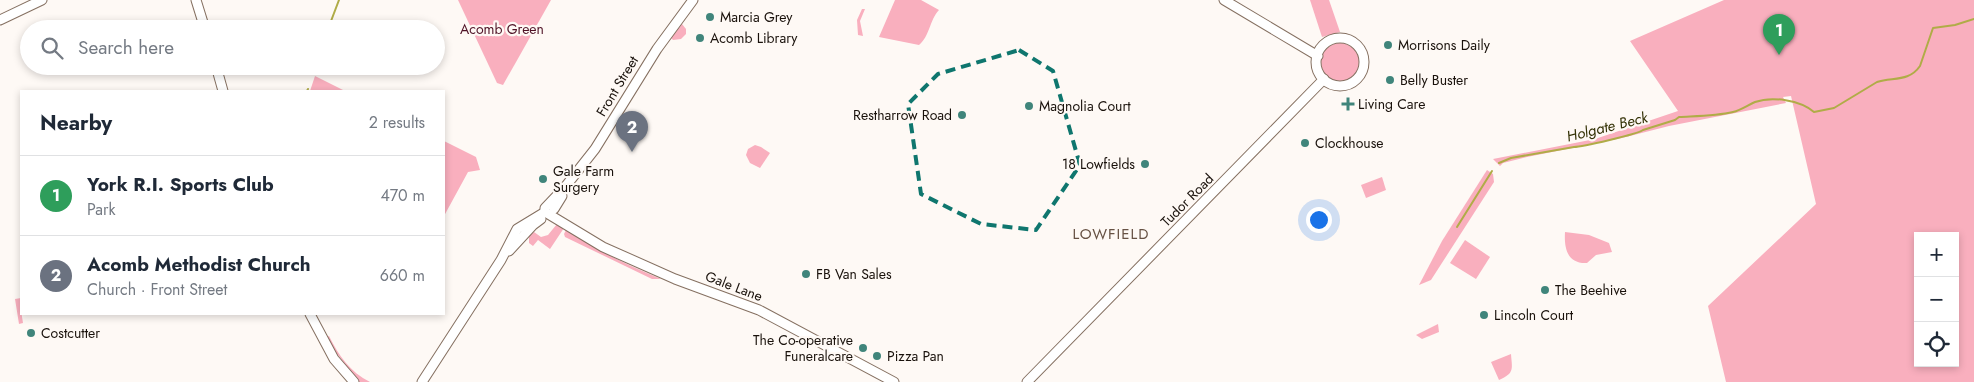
<!DOCTYPE html>
<html lang="en">
<head>
<meta charset="utf-8">
<style>
  body { margin:0; font-family:Jost,sans-serif; background:#f2f2f3; color:#1f2937 }
  .controls { position:absolute; right:15px; bottom:15px; display:grid; overflow:hidden; border-radius:0px; box-shadow:0 2px 8px #0003 }
  .controls button { width:45px; height:45px; display:grid; place-items:center; padding:0; border:0; border-bottom:1px solid #e0e1e3; background:#fff; color:#1f2937; font:25px sans-serif }
  .you { position:absolute; left:1318px; top:219px; width:18px; height:18px; margin:-12px; border:4px solid #fff; border-radius:50%; background:#1a73e8; box-shadow:0 0 0 8px #1a73e833 }
  .badge { display:grid; place-items:center; width:32px; height:32px; border-radius:50%; background:#40857b; color:#fff; font-size:16px; font-weight:700 }
  .pin { position:absolute; translate:-50% -41px; filter:drop-shadow(0 1px 2px #0008) }
  .pin::after { content:''; position:absolute; top:26px; width:18px; height:15px; background:inherit; clip-path:polygon(0 0,100% 0,50% 100%) }
  .list { margin:0; padding:0; list-style:none }
  h2 { display:flex; justify-content:space-between; align-items:center; height:65px; margin:0; padding:0 20px; font-size:21px }
  h2 small { font-size:16px; font-weight:400; color:#747a83 }
  .list li { display:grid; grid-template-columns:32px 1fr auto; gap:15px; align-items:center; box-sizing:border-box; height:80px; padding:0 20px; border-top:1px solid #e0e1e3 }
  .list b { display:block; font-size:19px; white-space:nowrap }
  .list p { margin:0; font-size:16px; white-space:nowrap; color:#747a83 }
  .list em { font-size:16px; font-style:normal; color:#747a83 }
  .icon { flex:none; width:28px; height:28px; fill:none; stroke:currentColor; stroke-width:2; stroke-linecap:round; stroke-linejoin:round }
  .map { position:relative; flex:none; width:1974px; height:382px; overflow:hidden }
  .search { position:absolute; background:#fff; box-shadow:0 2px 8px #0003; left:20px; top:20px; width:425px; height:55px; display:flex; align-items:center; gap:12px; box-sizing:border-box; padding:0 18px; border-radius:28px; color:#747a83; font-size:19px }
  .panel { position:absolute; background:#fff; box-shadow:0 2px 8px #0003; left:20px; top:90px; width:425px; height:225px; border-radius:0px }
  .map>svg:first-child { display:block }
  .green { fill:#f9afbe; fill-rule:evenodd }
  .lines { fill:none; stroke-linecap:round; stroke-linejoin:round }
  .stream { stroke:#b0ac47; stroke-width:2 }
  .secondary-casing { stroke:#857061; stroke-width:11 }
  .secondary { stroke:#fff; stroke-width:9 }
  .marked { fill:none; stroke:#0f766e; stroke-width:4; stroke-dasharray:10 6; stroke-linejoin:round }
  .poi-dot { fill:#40857b; stroke:#fef9f5; stroke-width:2 }
  .labels { text-anchor:middle; dominant-baseline:central; stroke-width:4.5; stroke-linejoin:round; paint-order:stroke }
  .poi-label { font-size:14px; fill:#19110b; stroke:#fef9f5; text-anchor:start }
  .park-label { font-size:14px; fill:#4e1125; stroke:#fef9f5 }
  .street-label { font-size:14px; fill:#19110b; stroke:#fef9f5 }
  .water-label { font-size:15px; font-style:italic; fill:#343206; stroke:#fef9f5 }
  .neighbourhood-label { font-size:15px; letter-spacing:1px; fill:#675244; stroke:#fef9f5 }
</style>
</head>
<body>
<div class="map">
<svg width="1974" height="382" viewBox="0 0 1974 382">
  <rect width="100%" height="100%" fill="#fef9f5"/>
  <!-- green -->
  <g class="green">
    <path d="M458 0H551L503 85 497 83Z"/>
    <path d="M895 0H921L939 10C929 21 930 36 919 45L879 37Z"/>
    <path d="M1310 0H1329L1340 32 1322 37Z"/>
    <path d="M1724 0H1974V382H1726L1708 306 1816 204 1791 96 1783 97 1786 103 1669 126 1622 138 1527 157 1503 163 1500 166 1493 159 1595 139 1678 111 1630 41ZM1918 236H1955V363H1918Z"/>
    <path d="M862 9H865L860 21 863 36 858 35 857 20Z"/>
    <path d="M682 24 686 29V34L681 39 673 40 671 38Z"/>
    <circle cx="1340" cy="62" r="19"/>
    <path d="M315 76 345 91H310Z"/>
    <path d="M444 141 476 157 480 170 468 172 444 216Z"/>
    <path d="M755 145 761 147 770 153 760 168 750 163 746 155 748 149Z"/>
    <path d="M1487 170 1493 174 1494 182 1431 280 1419 285 1442 241Z"/>
    <path d="M1382 177 1386 190 1366 198 1361 185Z"/>
    <path d="M557 224 564 228 550 249 538 240 533 246 529 243V236L534 232 541 237 548 235Z"/>
    <path d="M566 230C597 250 627 265 661 279H652L565 237 564 234Z"/>
    <path d="M1565 232 1589 235 1609 243 1612 252 1596 255 1587 263C1567 264 1564 248 1565 232Z"/>
    <path d="M1465 240 1490 257 1476 279 1450 263Z"/>
    <path d="M21 298 20 304 23 323 19 324 15 299Z"/>
    <path d="M1438 324 1439 332 1422 339 1416 335Z"/>
    <path d="M329 336C339 356 350 372 370 382H359L348 371V368L335 351 327 337Z"/>
    <path d="M1511 354C1512 369 1515 373 1499 380L1491 362Z"/>
  </g>
  <g class="lines">
    <!-- stream -->
    <g class="stream">
      <path d="M328 29 339 0"/>
      <path d="M307 91 308 89"/>
      <path d="M1499 163 1511 158 1574 147C1582 147 1638 134 1643 130L1675 120 1679 117C1697 116 1716 116 1733 112 1741 110 1748 105 1755 102 1772 96 1800 100 1814 112L1834 108 1877 82C1893 77 1909 82 1920 66L1933 28 1955 25 1974 19"/>
      <path d="M1457 227 1492 171"/>
    </g>
    <!-- secondary casing -->
    <g class="secondary-casing">
      <g id="secondary">
        <path d="M196 0 205 29"/>
        <path d="M1224 0 1318 56"/>
        <path d="M0 20 42 0"/>
        <circle cx="1340" cy="62" r="24"/>
        <path d="M216 66 223 91"/>
        <path d="M554 209 562 196"/>
        <path d="M545 212 603 247 675 279 759 310 894 382"/>
        <path d="M545 212V208L565 187 595 149 657 49 693 0"/>
        <path d="M509 251 533 225 541 219"/>
        <path d="M310 314 334 359 354 382"/>
        <path d="M422 382 501 260 517 229 545 212"/>
        <path d="M1027 382 1324 79"/>
      </g>
    </g>
    <!-- secondary -->
    <use href="#secondary" class="secondary"/>
  </g>
  <!-- marked area -->
  <path class="marked" d="M1019 50 1053 71 1080 165 1036 230 981 224 921 194 908 104 938 74Z"/>
  <!-- markers -->
  <g class="poi-dot">
    <circle cx="710" cy="17" r="5"/>
    <circle cx="700" cy="38" r="5"/>
    <circle cx="1388" cy="45" r="5"/>
    <circle cx="1390" cy="80" r="5"/>
    <path d="M1345.5 96.5h5v5h5v5h-5v5h-5v-5h-5v-5h5z"/>
    <circle cx="1029" cy="106" r="5"/>
    <circle cx="962" cy="115" r="5"/>
    <circle cx="1305" cy="143" r="5"/>
    <circle cx="1145" cy="164" r="5"/>
    <circle cx="543" cy="179" r="5"/>
    <circle cx="806" cy="274" r="5"/>
    <circle cx="1545" cy="290" r="5"/>
    <circle cx="1484" cy="315" r="5"/>
    <circle cx="31" cy="333" r="5"/>
    <circle cx="863" cy="348" r="5"/>
    <circle cx="877" cy="356" r="5"/>
  </g>
  <g class="labels">
    <!-- poi labels -->
    <g class="poi-label">
      <text x="720" y="17">Marcia Grey</text>
      <text x="710" y="38">Acomb Library</text>
      <text x="1398" y="45">Morrisons Daily</text>
      <text x="1400" y="80">Belly Buster</text>
      <text x="1358" y="104">Living Care</text>
      <text x="1039" y="106">Magnolia Court</text>
      <text x="952" y="115" text-anchor="end">Restharrow Road</text>
      <text x="1315" y="143">Clockhouse</text>
      <text x="1135" y="164" text-anchor="end">18 Lowfields</text>
      <text x="553" y="171">Gale Farm<tspan x="553" dy="16">Surgery</tspan></text>
      <text x="816" y="274">FB Van Sales</text>
      <text x="1555" y="290">The Beehive</text>
      <text x="1494" y="315">Lincoln Court</text>
      <text x="41" y="333">Costcutter</text>
      <text x="853" y="340" text-anchor="end">The Co-operative<tspan x="853" dy="16">Funeralcare</tspan></text>
      <text x="887" y="356">Pizza Pan</text>
    </g>
    <!-- park labels -->
    <g class="park-label">
      <text x="502" y="29">Acomb Green</text>
    </g>
    <!-- street labels -->
    <g class="street-label">
      <text transform="translate(617 86) rotate(-59)">Front Street</text>
      <text transform="translate(1187 200) rotate(-45)">Tudor Road</text>
      <text transform="translate(734 286) rotate(21)">Gale Lane</text>
    </g>
    <!-- water labels -->
    <g class="water-label">
      <text transform="translate(1607 127) rotate(-14)">Holgate Beck</text>
    </g>
    <!-- neighbourhood labels -->
    <g class="neighbourhood-label">
      <text x="1111" y="234">LOWFIELD</text>
    </g>
  </g>
</svg>
<div class="controls">
<button>+</button>
<button>−</button>
<button><svg class="icon" aria-label="locate" viewBox="0 0 24 24"><circle cx="12" cy="12" r="6"/><path d="M12 2v4M12 18v4M2 12h4M18 12h4"/></svg></button>
</div>
<div class="you"></div>
<div class="pin badge" style="left:1779px;top:55px;background:#2e9e5b">1</div>
<div class="pin badge" style="left:632px;top:152px;background:#6b7280">2</div>
<div class="search"><svg class="icon" aria-label="search" viewBox="0 0 24 24"><circle cx="10" cy="10" r="6"/><path d="M15 15l6 6"/></svg>Search here</div>
<section class="panel">
<h2>Nearby<small>2 results</small></h2>
<ul class="list">
<li><span class="badge" style="background:#2e9e5b">1</span><div><b>York R.I. Sports Club</b><p>Park</p></div><em>470 m</em></li>
<li><span class="badge" style="background:#6b7280">2</span><div><b>Acomb Methodist Church</b><p>Church · Front Street</p></div><em>660 m</em></li>
</ul>
</section>
</div>
</body>
</html>
